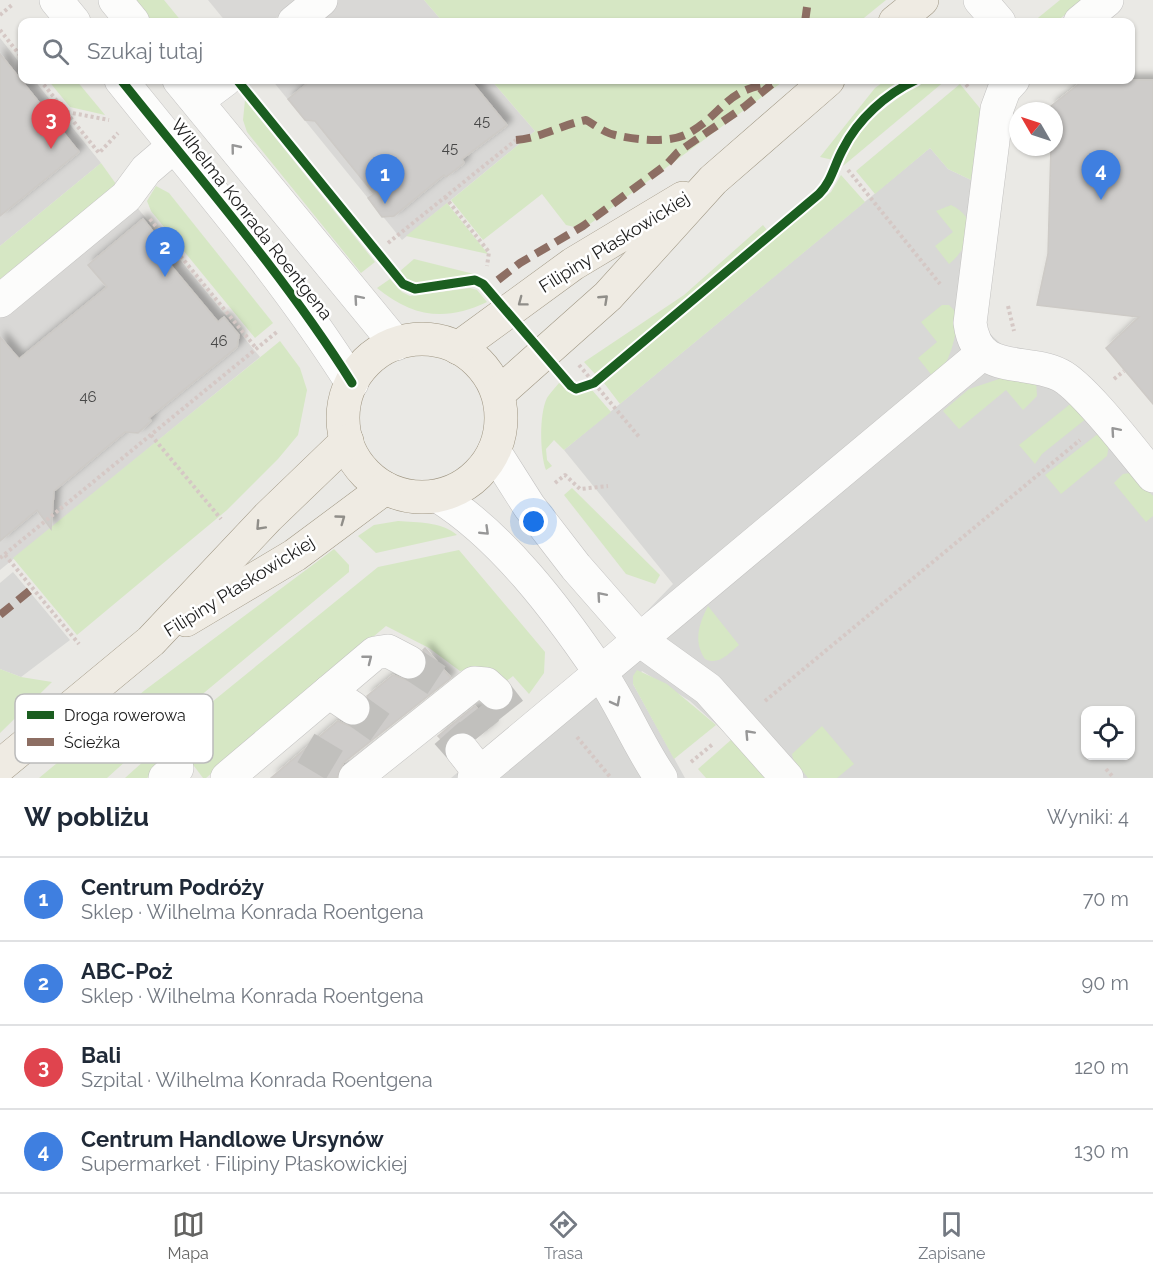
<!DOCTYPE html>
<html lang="pl">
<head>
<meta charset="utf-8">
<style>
  body { margin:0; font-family:Raleway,sans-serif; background:#f2f2f3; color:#1f2937 }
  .controls { position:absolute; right:18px; bottom:18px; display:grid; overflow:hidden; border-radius:12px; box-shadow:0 2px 4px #0004 }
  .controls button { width:54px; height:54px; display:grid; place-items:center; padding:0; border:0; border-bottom:2px solid #e0e1e3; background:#fff; color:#1f2937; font:30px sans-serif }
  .compass { position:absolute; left:1009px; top:102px; width:54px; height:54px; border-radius:50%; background:#fff; box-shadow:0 2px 4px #0004; rotate:309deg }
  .you { position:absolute; left:534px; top:522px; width:21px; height:21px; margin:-15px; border:4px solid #fff; border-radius:50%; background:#1a73e8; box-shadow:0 0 0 9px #1a73e833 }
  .badge { display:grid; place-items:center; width:39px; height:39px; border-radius:50%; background:#646462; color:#fff; font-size:20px; font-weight:700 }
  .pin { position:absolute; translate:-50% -50px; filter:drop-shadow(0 2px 3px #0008) }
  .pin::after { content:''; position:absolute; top:32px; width:21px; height:18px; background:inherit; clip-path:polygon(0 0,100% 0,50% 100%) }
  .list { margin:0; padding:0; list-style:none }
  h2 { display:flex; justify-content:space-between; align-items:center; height:78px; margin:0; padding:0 24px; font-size:26px }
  h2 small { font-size:20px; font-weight:400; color:#747a83 }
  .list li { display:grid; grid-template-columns:39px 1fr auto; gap:18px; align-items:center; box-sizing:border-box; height:84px; padding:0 24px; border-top:2px solid #e0e1e3 }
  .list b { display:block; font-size:22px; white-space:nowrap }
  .list p { margin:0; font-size:20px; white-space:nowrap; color:#747a83 }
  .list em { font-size:20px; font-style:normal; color:#747a83 }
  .icon { flex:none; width:33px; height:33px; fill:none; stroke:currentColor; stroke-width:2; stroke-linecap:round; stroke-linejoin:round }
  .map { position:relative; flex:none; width:1153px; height:778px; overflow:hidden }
  .search { position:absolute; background:#fff; box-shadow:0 2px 4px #0004; left:18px; right:18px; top:18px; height:66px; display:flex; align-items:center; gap:15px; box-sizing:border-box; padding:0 21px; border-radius:12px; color:#747a83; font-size:22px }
  .sheet { height:414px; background:#fff }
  nav { display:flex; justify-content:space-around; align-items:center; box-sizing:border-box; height:84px; border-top:2px solid #e0e1e3; background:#fff; font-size:16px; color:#747a83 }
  nav a { display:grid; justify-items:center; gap:3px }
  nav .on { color:#646462 }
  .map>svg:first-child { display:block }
  .residential { fill:#d9d8d6 }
  .religious { fill:#d8d8d6; fill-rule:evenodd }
  .grass { fill:#d6e7c4 }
  .building { fill:#ceccca; stroke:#cdcac6; stroke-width:1.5; filter:url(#shadow) }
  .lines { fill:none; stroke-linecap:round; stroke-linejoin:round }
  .minor-tunnel { stroke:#c1c0bd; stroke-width:33; stroke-dasharray:33 16; stroke-linecap:butt }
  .minor-casing { stroke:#c3c2c1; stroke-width:34 }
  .major-casing { stroke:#9f9683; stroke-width:34 }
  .path { stroke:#d5c8c5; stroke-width:4; stroke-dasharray:3 3; stroke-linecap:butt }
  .minor { stroke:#fcfcfb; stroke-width:33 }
  .major { stroke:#efebe3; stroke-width:33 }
  .quiet { stroke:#8d6e63; stroke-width:8; stroke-dasharray:15 8; stroke-linecap:butt }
  .cycleway-casing { stroke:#fff; stroke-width:13 }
  .cycleway { stroke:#1b5e20; stroke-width:9 }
  .oneway { stroke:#979797 }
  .oneway2 { stroke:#908e89 }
  .labels { text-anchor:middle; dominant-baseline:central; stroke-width:5; stroke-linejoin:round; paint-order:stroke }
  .number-label { font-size:15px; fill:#484848 }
  .street-label { font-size:18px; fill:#1c1c1c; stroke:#fff }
  .key { fill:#fff; stroke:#bbb; stroke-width:1.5 }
  .key-label { font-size:16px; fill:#1c1c1c }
</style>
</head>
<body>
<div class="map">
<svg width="1153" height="778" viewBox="0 0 1153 778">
  <defs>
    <filter id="shadow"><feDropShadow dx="5.5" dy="-5.5" stdDeviation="3" flood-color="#0004"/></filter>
  </defs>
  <rect width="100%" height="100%" fill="#eae9e5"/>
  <!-- residential -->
  <g class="residential">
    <path d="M208 0H299L271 22H226Z"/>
    <path d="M338 0H424L443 22H312Z"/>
    <path d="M0 38 22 66V80H34L101 163 0 246Z"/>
    <path d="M272 80H491L535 131 402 240Z"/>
    <path d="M117 183 260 357 0 570V279Z"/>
  </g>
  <!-- religious -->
  <g class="religious">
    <path d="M930 148 948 169 971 180 989 178 985 322 989 333 1011 353 1064 361 1079 367 1153 457V778H766L732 739 690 701 642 671 633 684 685 778H451L618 641 673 584 564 450ZM1086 710H1130V756H1086Z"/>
    <path d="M13 572 70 640 21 677 0 669V583Z"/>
  </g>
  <!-- grass -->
  <g class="grass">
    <path d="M135 0H164L182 22H153Z"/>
    <path d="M424 0H886L859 22H443Z"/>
    <path d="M1060 0H1083L1056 22H1033Z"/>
    <path d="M48 80H76L105 115 70 107Z"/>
    <path d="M491 80H785L583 229 566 225 542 194 483 240 451 200 535 131Z"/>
    <path d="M886 80H905C874 101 849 126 833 160L820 157 875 88Z"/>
    <path d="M926 80H946L843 166C855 125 892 101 926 80Z"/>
    <path d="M960 84 983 112 971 180 948 169 930 148 875 194 856 171Z"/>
    <path d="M245 100 375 262 361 273 247 132 243 120Z"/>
    <path d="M101 163 116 184 0 279V246Z"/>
    <path d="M841 175 865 202 620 404 604 383 831 192Z"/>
    <path d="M156 186 169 193 273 323 255 338 151 211 147 201Z"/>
    <path d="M447 203 488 254 406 236Z"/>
    <path d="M951 205C982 220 969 247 949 264L935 246 953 232 936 211Z"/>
    <path d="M763 225 767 230 595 374 584 362 684 295Z"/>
    <path d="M414 259 478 275 416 284 408 282 399 272Z"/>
    <path d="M390 279 402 292 410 296 470 288 477 290 487 302C446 322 412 317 377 288Z"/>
    <path d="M942 305H949L958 314C956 336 951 363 934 378L918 358 937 342 921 322Z"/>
    <path d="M280 341 300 368 307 390 298 435 278 459 227 510 77 635 13 558Z"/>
    <path d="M1005 377 1036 381 1037 396 1023 410 1006 390 959 429 943 411 969 389Z"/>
    <path d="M559 383 576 394 592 390 611 412 564 450 554 440 546 449 547 460 552 466 546 470C540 454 539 414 547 398 550 393 555 388 559 383Z"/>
    <path d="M1069 405H1073L1087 418 1042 454 1035 464 1019 445Z"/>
    <path d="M1099 433 1109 445 1107 456 1061 494 1045 475Z"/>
    <path d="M1130 473 1153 496V516L1146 522 1114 483 1123 474Z"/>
    <path d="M572 488 660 575 655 584 626 574 564 495Z"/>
    <path d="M398 521C418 523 441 521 457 535L376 553 358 536 374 525Z"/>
    <path d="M334 549 349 565V572L169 722 107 778H39L145 690Z"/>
    <path d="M459 550 545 652 544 673 529 694 513 676 504 683 478 667 460 671 429 648 386 626 206 778H203L188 758 212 702 378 567Z"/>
    <path d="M708 606 739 645C729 653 719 666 705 659 693 641 699 624 708 606Z"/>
    <path d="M0 669 21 677 52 682 0 733Z"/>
    <path d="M637 670 667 684 716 725 674 759 633 684V676Z"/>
    <path d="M195 715 172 756 147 778H125Z"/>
    <path d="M822 726 854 764 837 778H808L793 759 792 754Z"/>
    <path d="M732 739 766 778H706L698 769Z"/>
  </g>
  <!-- building -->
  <g class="building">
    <path d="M0 54 79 152 0 216Z"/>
    <path d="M312 80H470L507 125 462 159 464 163 446 177 444 175 394 216 382 217 368 198 374 194 315 121 305 120 288 99Z"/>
    <path d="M1084 80H1153V404L1106 348 1139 317 1037 305 1048 254 1051 147H1054V111H1051V106Z"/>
    <path d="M143 219 160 240 158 250 218 322 224 317 239 335 237 347 149 418 151 421 138 433 125 432 54 491 51 529 37 510 0 541V337L19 359 107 287 88 265Z"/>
    <path d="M425 648 451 678 343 763 337 778H271L338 721 351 727 362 724 368 719 372 710 367 696 393 675 409 681 419 677 426 670 428 662 423 650Z"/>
    <path d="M475 706 491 726 476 738 468 732H459L450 736 445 743 438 736Z"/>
  </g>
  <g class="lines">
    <!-- minor-tunnel -->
    <g class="minor-tunnel">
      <path d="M409 662 447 687"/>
      <path d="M496 693 510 711"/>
      <path d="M353 708 391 735"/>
      <path d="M472 713 486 731"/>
      <path d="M447 733 462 750"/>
      <path d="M306 748 346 772"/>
    </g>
    <!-- minor casing -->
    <g class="minor-casing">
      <g id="minor">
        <path d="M56 0 74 22"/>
        <path d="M115 0 133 22"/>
        <path d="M980 0 999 22"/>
        <path d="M294 22 321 0"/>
        <path d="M1080 22 1107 0"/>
        <path d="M121 80C200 179 284 275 352 383"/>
        <path d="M179 80 396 344"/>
        <path d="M1013 80 1004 90 997 109 970 323C977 377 1024 357 1060 375 1084 387 1133 452 1153 476"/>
        <path d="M197 101 225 80"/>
        <path d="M0 301 126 197 146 170 174 146"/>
        <path d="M494 451 529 506 576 567 640 640 708 689 787 778"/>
        <path d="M438 496C502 536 557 609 599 671 622 704 637 743 661 778"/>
        <path d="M329 692 353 708"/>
        <path d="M462 750 480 773"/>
        <path d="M165 778 177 768"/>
        <path d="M227 778 375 653 388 651 409 662"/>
        <path d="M355 778 474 683 486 684 496 693"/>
        <path d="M474 778 983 353"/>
      </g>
    </g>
    <!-- major casing -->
    <g class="major-casing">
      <g id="major">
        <path d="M895 22 922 0"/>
        <circle cx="422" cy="418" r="79"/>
        <path d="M458 348 573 264 683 198"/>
        <path d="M498 394 608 296 713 180 828 80"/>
        <path d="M186 620 295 555 385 488"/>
        <path d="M0 766 151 641 268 517 347 441"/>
      </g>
    </g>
    <!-- path -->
    <g class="path">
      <path d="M0 15 12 5"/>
      <path d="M0 30 22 58"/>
      <path d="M40 80 99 153 118 133"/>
      <path d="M962 80 970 89"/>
      <path d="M67 112 109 120"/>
      <path d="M848 170 940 284"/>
      <path d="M445 197 489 252 487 266"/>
      <path d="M150 219 256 348"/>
      <path d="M388 243 516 140"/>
      <path d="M1008 306 1014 331"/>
      <path d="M579 365 640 438"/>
      <path d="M1114 379 1124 371"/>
      <path d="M151 435 221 519"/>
      <path d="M555 483 565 475 580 489 608 486"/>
      <path d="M5 555 79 644"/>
      <path d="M0 558 278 331"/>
      <path d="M765 701 1080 440"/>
      <path d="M577 737 611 778"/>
      <path d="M189 739 207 697"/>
      <path d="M691 762 713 744"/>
      <path d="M1106 769 1114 778"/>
    </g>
    <!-- minor -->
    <use href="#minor" class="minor"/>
    <!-- major -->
    <use href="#major" class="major"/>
    <!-- quiet -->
    <g class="quiet">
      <path d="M805 22 808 0"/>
      <path d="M516 140C541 138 561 125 586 120 595 125 605 133 615 135 636 140 670 144 689 133 723 114 726 88 772 84"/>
      <path d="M498 280 520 263 583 226 667 164 678 152 744 107 777 80"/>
      <path d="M0 615 33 588"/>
    </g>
    <!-- cycleway casing -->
    <g class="cycleway-casing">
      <g id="cycleway">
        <path d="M121 80C200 179 284 275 352 383"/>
        <path d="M237 80 403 284 415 289 475 280 483 284 571 386 576 389 594 383 819 194C832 181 834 165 843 149 858 119 886 94 916 80"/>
      </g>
    </g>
    <!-- cycleway -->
    <use href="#cycleway" class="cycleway"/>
  </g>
  <!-- one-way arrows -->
  <defs><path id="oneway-chevron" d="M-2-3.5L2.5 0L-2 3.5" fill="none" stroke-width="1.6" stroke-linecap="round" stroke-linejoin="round" transform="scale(1.5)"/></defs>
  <g class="oneway">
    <use href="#oneway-chevron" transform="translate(235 148) rotate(-129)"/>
    <use href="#oneway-chevron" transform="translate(358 299) rotate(-131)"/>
    <use href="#oneway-chevron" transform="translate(1115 431) rotate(-131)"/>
    <use href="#oneway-chevron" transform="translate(485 531) rotate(44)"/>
    <use href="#oneway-chevron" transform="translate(601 596) rotate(-131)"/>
    <use href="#oneway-chevron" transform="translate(368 659) rotate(-38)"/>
    <use href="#oneway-chevron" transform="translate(616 702) rotate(62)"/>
    <use href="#oneway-chevron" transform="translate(749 734) rotate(-133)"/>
  </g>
  <g class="oneway2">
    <use href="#oneway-chevron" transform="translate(604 299) rotate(-43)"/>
    <use href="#oneway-chevron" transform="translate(522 302) rotate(143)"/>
    <use href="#oneway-chevron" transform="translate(341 519) rotate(-36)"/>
    <use href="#oneway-chevron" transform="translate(260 526) rotate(133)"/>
  </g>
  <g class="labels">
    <!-- number labels -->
    <g class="number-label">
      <text x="482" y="121">45</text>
      <text x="450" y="148">45</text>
      <text x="219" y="341">46</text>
      <text x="88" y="397">46</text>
    </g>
    <!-- street labels -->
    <g class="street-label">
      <text transform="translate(252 219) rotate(52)">Wilhelma Konrada Roentgena</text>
      <text transform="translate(614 242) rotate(-32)">Filipiny Płaskowickiej</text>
      <text transform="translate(239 586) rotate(-32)">Filipiny Płaskowickiej</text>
    </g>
  </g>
  <!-- legend -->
  <rect x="15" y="694" width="198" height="69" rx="9" class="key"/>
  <rect x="27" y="711" width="27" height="8" fill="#1b5e20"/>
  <rect x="27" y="738" width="27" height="8" fill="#8d6e63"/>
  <g class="key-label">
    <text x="64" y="721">Droga rowerowa</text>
    <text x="64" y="748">Ścieżka</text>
  </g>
</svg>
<div class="controls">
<button><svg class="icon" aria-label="locate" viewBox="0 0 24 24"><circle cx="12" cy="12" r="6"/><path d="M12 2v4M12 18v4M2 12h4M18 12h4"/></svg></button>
</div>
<svg class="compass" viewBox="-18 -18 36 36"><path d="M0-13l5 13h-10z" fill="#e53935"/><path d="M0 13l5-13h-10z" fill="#747a83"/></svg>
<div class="you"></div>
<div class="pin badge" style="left:385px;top:204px;background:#3f7fe0">1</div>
<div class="pin badge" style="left:165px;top:277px;background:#3f7fe0">2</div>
<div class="pin badge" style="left:51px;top:149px;background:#e0444e">3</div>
<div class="pin badge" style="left:1101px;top:200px;background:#3f7fe0">4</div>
<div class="search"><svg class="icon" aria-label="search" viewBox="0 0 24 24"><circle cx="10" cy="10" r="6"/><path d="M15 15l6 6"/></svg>Szukaj tutaj</div>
</div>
<section class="sheet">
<h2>W pobliżu<small>Wyniki: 4</small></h2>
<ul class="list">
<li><span class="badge" style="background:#3f7fe0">1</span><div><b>Centrum Podróży</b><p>Sklep · Wilhelma Konrada Roentgena</p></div><em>70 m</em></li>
<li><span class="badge" style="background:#3f7fe0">2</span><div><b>ABC-Poż</b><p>Sklep · Wilhelma Konrada Roentgena</p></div><em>90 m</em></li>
<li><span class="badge" style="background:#e0444e">3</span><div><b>Bali</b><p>Szpital · Wilhelma Konrada Roentgena</p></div><em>120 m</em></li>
<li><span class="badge" style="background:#3f7fe0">4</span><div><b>Centrum Handlowe Ursynów</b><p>Supermarket · Filipiny Płaskowickiej</p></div><em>130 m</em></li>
</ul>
</section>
<nav>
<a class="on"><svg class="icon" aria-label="map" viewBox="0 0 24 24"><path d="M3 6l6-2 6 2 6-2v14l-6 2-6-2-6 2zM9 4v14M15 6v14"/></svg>Mapa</a>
<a><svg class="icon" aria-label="directions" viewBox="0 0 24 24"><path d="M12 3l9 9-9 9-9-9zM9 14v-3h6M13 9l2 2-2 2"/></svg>Trasa</a>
<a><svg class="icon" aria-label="saved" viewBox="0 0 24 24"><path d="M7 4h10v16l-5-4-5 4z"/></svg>Zapisane</a>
</nav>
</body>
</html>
